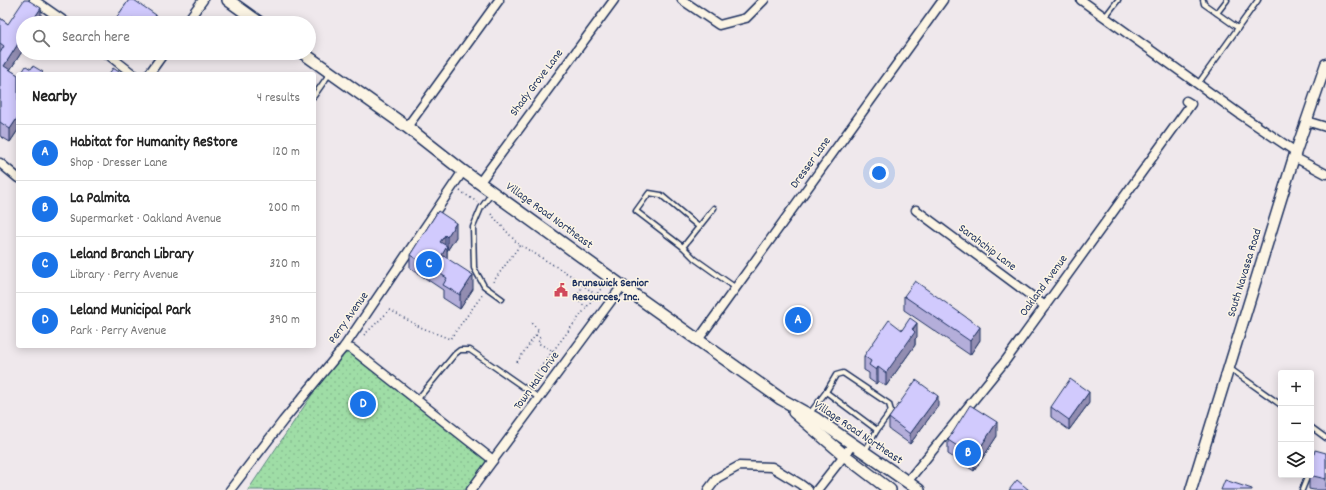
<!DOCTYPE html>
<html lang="en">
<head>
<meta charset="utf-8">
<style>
  body { margin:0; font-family:Dekko,sans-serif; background:#f6f6f6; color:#222 }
  .controls { position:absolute; right:12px; bottom:12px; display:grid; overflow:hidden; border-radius:4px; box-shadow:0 2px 10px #0003 }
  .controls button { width:36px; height:36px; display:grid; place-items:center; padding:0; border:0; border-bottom:1px solid #e0e0e0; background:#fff; color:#222; font:20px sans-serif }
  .you { position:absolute; left:879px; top:173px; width:14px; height:14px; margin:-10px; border:3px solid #fff; border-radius:50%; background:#1a73e8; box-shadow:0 0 0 6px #1a73e833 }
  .badge { display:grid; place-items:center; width:26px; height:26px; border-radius:50%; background:#1a73e8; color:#fff; font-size:13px; font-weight:700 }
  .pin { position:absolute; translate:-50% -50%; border:2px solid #fff; box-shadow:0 1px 4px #0006 }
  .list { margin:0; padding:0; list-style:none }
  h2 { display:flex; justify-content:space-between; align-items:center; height:52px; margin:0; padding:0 16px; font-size:17px }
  h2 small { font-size:13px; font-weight:400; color:#767676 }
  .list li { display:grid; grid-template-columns:26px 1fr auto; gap:12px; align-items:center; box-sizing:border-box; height:56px; padding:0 16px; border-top:1px solid #e0e0e0 }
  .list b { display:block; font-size:15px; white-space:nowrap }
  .list p { margin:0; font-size:13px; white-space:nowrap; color:#767676 }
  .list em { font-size:13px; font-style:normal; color:#767676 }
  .icon { flex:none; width:22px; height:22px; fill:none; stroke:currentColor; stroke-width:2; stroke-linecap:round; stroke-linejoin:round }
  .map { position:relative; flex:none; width:1326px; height:490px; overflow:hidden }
  .search { position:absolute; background:#fff; box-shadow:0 2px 10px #0003; left:16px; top:16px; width:300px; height:44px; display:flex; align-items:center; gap:10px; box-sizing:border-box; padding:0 14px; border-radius:22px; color:#767676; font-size:15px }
  .panel { position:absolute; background:#fff; box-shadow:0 2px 10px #0003; left:16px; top:72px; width:300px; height:276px; border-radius:4px }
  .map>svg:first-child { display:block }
  .park { fill:url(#park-dots); stroke:#5d8682 }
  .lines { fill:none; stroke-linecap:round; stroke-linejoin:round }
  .service-casing { stroke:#1b2f5e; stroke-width:7 }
  .minor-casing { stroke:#1b2f5e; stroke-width:11 }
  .tertiary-casing { stroke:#1b2f5e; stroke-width:13 }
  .secondary-casing { stroke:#1b2f5e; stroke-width:14 }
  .path { stroke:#1b2f5e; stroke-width:1.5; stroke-dasharray:1 3; stroke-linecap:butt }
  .service { stroke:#fcf5e5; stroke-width:4 }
  .minor { stroke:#fcf5e5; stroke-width:8 }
  .tertiary { stroke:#fcf5e5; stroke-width:10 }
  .secondary { stroke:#fcf5e5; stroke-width:11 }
  .wall { fill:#b4aeda; stroke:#1b2f5e }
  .shaded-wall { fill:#928db1; stroke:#1b2f5e }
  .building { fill:#d1cafd; stroke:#1b2f5e }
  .labels { text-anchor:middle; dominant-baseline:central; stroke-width:3; stroke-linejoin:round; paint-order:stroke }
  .street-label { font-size:12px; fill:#1b2f5e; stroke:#fcf5e5 }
  .poi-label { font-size:12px; font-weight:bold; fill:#1b2f5e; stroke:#fcf5e5; text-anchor:start }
</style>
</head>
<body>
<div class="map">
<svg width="1326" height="490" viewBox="0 0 1326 490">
  <defs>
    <pattern id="park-dots" width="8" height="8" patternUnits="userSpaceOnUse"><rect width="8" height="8" fill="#9fdda6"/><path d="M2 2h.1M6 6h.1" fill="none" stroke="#88be91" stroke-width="1.8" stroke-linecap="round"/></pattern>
  </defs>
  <rect width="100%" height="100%" fill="#efe8ec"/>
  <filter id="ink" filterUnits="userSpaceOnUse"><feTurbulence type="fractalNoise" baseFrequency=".025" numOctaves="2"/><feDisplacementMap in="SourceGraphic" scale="8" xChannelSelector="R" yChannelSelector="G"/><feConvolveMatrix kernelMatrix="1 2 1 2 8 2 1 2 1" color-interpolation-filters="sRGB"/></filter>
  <g filter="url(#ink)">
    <!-- park -->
    <path class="park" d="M344 347 493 460 469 490H248Z"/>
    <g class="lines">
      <!-- service casing -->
      <g class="service-casing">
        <g id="service">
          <path d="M1203 0 1204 4 1238 28"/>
          <path d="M1217 13 1227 0"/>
          <path d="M1105 17 1118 0"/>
          <path d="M1198 84 1258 0"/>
          <path d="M314 96 330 73"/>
          <path d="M492 193 481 208 473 227 474 268 484 286 502 299"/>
          <path d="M714 208 683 247 695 259 736 288"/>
          <path d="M683 247 636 211 649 193 661 195 699 227"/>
          <path d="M1229 368 1281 405"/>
          <path d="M826 392 836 375 843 373 889 404 891 411 877 430"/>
          <path d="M417 400 455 354 460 350H470L539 398"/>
          <path d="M810 413 826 392 877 430 865 451"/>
          <path d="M1311 427 1326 438"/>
          <path d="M1302 490 1308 475"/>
        </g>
      </g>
      <!-- minor casing -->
      <g class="minor-casing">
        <g id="minor">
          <path d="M34 0 67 23"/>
          <path d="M682 0 719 25 746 18 764 0"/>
          <path d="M1081 0 1241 115 1296 152"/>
          <path d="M186 23 203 0"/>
          <path d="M106 53 133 74"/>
          <path d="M149 74 164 53"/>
          <path d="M1306 121 1326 127"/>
          <path d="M407 127 499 0"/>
          <path d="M1294 157 1326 174"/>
          <path d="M0 163 18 178"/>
          <path d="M480 182 614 0"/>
          <path d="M916 210 1045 306"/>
          <path d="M698 340 943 0"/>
          <path d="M344 347 352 349 493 460"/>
          <path d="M907 482 1006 360 1191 104 1186 101"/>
          <path d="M230 490 283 421 344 347 463 171"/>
          <path d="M471 490 622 286"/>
          <path d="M708 490 717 478 739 466 772 467 800 484 808 490"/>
          <path d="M817 490 853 444"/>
        </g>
      </g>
      <!-- tertiary casing -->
      <g class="tertiary-casing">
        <path id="tertiary" d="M1191 490 1294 157 1326 64"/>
      </g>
      <!-- secondary casing -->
      <g class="secondary-casing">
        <g id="secondary">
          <path d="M228 0 260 23"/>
          <path d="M303 53 407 127 463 171 622 286 781 399 815 418 919 490"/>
          <path d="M794 412 844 455 890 490"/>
        </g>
      </g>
      <!-- path -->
      <g class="path">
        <path d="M460 191 477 202"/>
        <path d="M491 214 517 243 570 275 596 295 604 285"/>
        <path d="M493 282 520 245"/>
        <path d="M583 285 576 299 586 307"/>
        <path d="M364 335 390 310 420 327 450 339 483 294"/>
        <path d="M536 335 540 338 538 343 553 351 596 295 602 300"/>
        <path d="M517 362 539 330 531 323"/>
        <path d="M535 374 553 351"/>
      </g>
      <!-- service -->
      <use href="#service" class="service"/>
      <!-- minor -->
      <use href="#minor" class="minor"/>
      <!-- tertiary -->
      <use href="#tertiary" class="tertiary"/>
      <!-- secondary -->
      <use href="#secondary" class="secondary"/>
    </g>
    <!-- wall -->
    <g class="wall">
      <path d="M129 0 156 23H114V21Z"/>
      <path d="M0 18 8 24 41 22 23 23V50L10 70 18 75V130L10 142 0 136Z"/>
      <path d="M438 211 456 237 447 251V259L473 289 460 309 443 298V290L410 268V255Z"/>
      <path d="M904 296 980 340 970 355 904 310Z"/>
      <path d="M902 330 917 337 915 339V345L886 386 878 381 876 384 869 379V373L864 370V356Z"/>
      <path d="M1089 403 1069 430 1051 417V407Z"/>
      <path d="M938 406 910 444 889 429V418Z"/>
      <path d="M997 436 974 471 948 454V440Z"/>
      <path d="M1326 453V490H1314L1309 489V475Z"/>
    </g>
    <!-- shaded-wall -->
    <g class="shaded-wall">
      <path d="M41 8V22L40 23H31Z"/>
      <path d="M156 15V23H151Z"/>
      <path d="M132 18V23H128Z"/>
      <path d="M23 36V50L4 79V66Z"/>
      <path d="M18 117V130L10 142V129Z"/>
      <path d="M456 223V237L447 251V237Z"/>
      <path d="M445 235V249L440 242Z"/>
      <path d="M447 246V260L442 255Z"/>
      <path d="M473 275V289L460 309V295Z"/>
      <path d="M917 323V337L915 339V345L886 386V373Z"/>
      <path d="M980 327V340L970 355V341Z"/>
      <path d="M878 367V381L876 384V370Z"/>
      <path d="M1089 392V403L1069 430V420Z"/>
      <path d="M938 396V406L910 444V434Z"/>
      <path d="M997 422V436L974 471V457Z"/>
    </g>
    <!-- building -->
    <g class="building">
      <path d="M24 0H28L41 8 31 23H23V36L4 66 18 75V117L10 129 0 122V53L4 46 0 43V18L8 24Z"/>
      <path d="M129 0H134L156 15 151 23H139L132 18 128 23H117L114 21Z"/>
      <path d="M26 66 31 69 33 66 43 72 41 74H21Z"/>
      <path d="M113 68 122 74H109Z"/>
      <path d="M438 211 456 223 447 237 445 235 440 242 447 246 442 255 473 275 460 295 443 285 447 278 410 255Z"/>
      <path d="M915 281 980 327 970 341 904 296Z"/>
      <path d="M910 318 917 323 912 329 915 332 886 373 878 367 876 370 869 365 871 361 864 356 889 320 902 330Z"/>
      <path d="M1070 379 1089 392 1069 420 1051 407Z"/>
      <path d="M916 380 938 396 910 434 889 418Z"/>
      <path d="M970 405 997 422 974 457 948 440Z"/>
      <path d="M1315 450 1326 453V479L1309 475H1311V467Z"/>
      <path d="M1017 480 1029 490H1009Z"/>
      <path d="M1225 480 1252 489V490H1221Z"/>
    </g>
  </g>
  <!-- icons -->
  <defs>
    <g id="civic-bare" transform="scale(1.08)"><path d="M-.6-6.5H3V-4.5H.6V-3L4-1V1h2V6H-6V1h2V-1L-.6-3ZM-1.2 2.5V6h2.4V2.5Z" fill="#d1495b" stroke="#fcf5e5" stroke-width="2.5" paint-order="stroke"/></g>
  </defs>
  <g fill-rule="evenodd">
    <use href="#civic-bare" x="561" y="290"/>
  </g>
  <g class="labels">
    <!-- street labels -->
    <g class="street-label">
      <text transform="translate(537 83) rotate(-53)">Shady Grove Lane</text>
      <text transform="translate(811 163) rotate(-54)">Dresser Lane</text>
      <text transform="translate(549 216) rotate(36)">Village Road Northeast</text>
      <text transform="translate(987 248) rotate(37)">Sarahchip Lane</text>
      <text transform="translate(1245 273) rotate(-73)">South Navassa Road</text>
      <text transform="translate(1044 286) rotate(-54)">Oakland Avenue</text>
      <text transform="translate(349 318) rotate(-55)">Perry Avenue</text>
      <text transform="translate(537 381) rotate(-54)">Town Hall Drive</text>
      <text transform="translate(858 433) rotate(34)">Village Road Northeast</text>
    </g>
    <!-- poi labels -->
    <g class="poi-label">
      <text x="572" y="283">Brunswick Senior<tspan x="572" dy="14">Resources, Inc.</tspan></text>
    </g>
  </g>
</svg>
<div class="controls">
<button>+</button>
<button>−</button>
<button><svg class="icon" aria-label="layers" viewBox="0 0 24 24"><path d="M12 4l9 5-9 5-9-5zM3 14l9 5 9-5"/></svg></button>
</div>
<div class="you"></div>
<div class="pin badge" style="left:798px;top:320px">A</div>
<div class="pin badge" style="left:968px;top:453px">B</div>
<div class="pin badge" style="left:429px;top:264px">C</div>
<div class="pin badge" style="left:363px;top:404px">D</div>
<div class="search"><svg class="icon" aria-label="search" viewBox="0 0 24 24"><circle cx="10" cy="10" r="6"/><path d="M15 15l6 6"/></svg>Search here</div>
<section class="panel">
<h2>Nearby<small>4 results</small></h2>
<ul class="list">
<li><span class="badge">A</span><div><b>Habitat for Humanity ReStore</b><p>Shop · Dresser Lane</p></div><em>120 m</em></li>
<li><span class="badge">B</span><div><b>La Palmita</b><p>Supermarket · Oakland Avenue</p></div><em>200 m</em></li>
<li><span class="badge">C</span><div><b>Leland Branch Library</b><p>Library · Perry Avenue</p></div><em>320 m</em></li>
<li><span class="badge">D</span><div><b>Leland Municipal Park</b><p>Park · Perry Avenue</p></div><em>390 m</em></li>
</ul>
</section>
</div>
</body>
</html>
